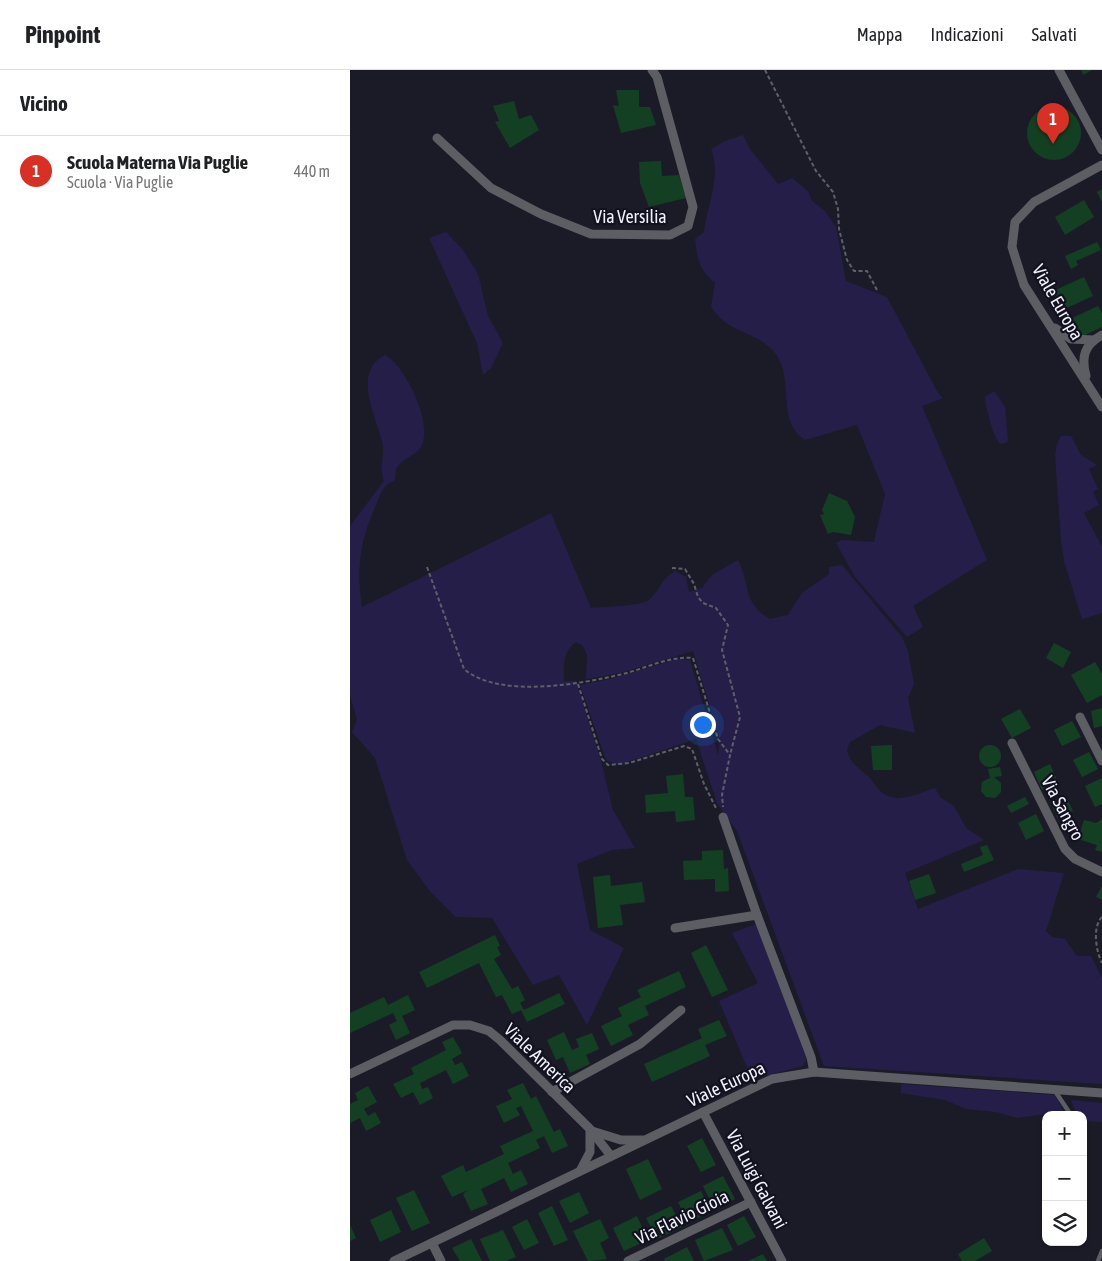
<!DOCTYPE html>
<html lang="it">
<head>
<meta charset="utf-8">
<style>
  body { margin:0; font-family:"Asap Condensed",sans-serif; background:#f6f6f6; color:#202124 }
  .controls { position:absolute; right:15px; bottom:15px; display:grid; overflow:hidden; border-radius:10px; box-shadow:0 1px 4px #0004 }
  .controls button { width:45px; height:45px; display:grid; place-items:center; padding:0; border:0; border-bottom:1px solid #e0e0e0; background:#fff; color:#202124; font:25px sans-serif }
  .you { position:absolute; left:352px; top:654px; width:18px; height:18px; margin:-12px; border:4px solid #fff; border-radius:50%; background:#1a73e8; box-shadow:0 0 0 8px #1a73e833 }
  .badge { display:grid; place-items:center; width:32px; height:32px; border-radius:50%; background:#d93025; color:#fff; font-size:16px; font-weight:700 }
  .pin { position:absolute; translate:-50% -41px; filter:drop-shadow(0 1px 2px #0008) }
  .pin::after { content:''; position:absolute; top:26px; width:18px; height:15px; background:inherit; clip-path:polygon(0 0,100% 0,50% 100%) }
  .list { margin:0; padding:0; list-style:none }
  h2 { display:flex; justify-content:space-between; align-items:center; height:65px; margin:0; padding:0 20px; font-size:21px }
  h2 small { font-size:16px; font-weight:400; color:#757577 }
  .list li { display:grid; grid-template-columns:32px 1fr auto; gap:15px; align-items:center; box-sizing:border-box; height:70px; padding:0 20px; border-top:1px solid #e0e0e0 }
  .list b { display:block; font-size:19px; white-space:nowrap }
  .list p { margin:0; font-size:16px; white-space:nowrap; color:#757577 }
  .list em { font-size:16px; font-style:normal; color:#757577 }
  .icon { flex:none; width:28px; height:28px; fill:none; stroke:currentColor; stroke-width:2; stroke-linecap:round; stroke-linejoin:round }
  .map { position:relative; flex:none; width:752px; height:1191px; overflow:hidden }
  header { display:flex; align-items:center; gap:30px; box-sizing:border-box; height:70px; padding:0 25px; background:#fff; border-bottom:1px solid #e0e0e0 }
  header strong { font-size:24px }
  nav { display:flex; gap:28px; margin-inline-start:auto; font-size:18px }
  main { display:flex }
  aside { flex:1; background:#fff }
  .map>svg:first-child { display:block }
  .green { fill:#241e49 }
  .building { fill:#134022 }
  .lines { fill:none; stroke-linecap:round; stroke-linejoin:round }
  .path { stroke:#5f5f6b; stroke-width:2; stroke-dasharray:4 2.5; stroke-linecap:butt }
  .service { stroke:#5d5d64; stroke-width:4.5 }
  .minor { stroke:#5d5d64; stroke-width:9 }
  .labels { text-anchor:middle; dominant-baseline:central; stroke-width:4.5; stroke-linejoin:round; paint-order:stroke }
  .street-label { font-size:18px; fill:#f1f1fb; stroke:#12111e }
</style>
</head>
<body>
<header>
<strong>Pinpoint</strong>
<nav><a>Mappa</a><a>Indicazioni</a><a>Salvati</a></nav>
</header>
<main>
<aside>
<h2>Vicino<small></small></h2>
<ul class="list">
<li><span class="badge">1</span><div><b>Scuola Materna Via Puglie</b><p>Scuola · Via Puglie</p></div><em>440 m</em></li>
</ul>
</aside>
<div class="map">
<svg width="752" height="1191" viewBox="0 0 752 1191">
  <rect width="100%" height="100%" fill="#1b1b28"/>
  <!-- green -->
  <g class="green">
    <path d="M393 65 400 79 428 114 442 108 458 121 462 131 475 141 486 157 496 211 537 227 588 323 593 328 572 336 637 490 563 536 573 557 557 567 505 507 486 473 492 470 524 472 535 424 507 355 455 370C426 351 444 312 427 286 410 260 377 265 361 236L365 213C350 201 347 189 345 169L354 162C357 134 372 106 361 79L375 71Z"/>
    <path d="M96 162 113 180 128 204 138 246 153 273 141 298 133 305 127 273 79 168Z"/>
    <path d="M35 285C55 295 84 355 71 377 66 386 50 389 46 400 45 404 46 408 44 411 33 414 30 425 26 435 10 470 6 499 12 537L201 443 241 538C253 537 292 536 299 530 311 519 310 510 325 501L336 507 339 522 352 518 362 505 388 490C401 515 392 533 420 549L438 545 452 523 479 504V497L492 495 552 567 558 581 564 614 558 628 565 663 530 655 500 672 497 679C499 693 508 697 518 706 523 711 527 719 533 723 547 735 569 723 585 718L590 727 604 736 616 758 634 770 555 803 568 839 668 799 714 803 696 861 702 867 715 869 727 886H741L752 908V1014L474 996 387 761 367 733 346 669 268 695 256 690 230 615 260 609 327 589 340 590 368 685 370 669 343 581 271 603 236 609 237 585 233 576 226 572C212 582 214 596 214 611H226L251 691 263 740 285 778 262 780 227 794 240 860 274 878 237 955 209 905 183 915 142 848 106 847 79 820 57 790 25 688 2 662 7 650 0 625V456L34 411C29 400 34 387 33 376 28 348 0 303 35 285Z"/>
    <path d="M644 321 655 337 658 370 656 373 651 374C644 371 635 336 635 327Z"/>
    <path d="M711 366H721L731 385 747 395 739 399 748 419 743 422 749 435 734 443 752 477V543L732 549 714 491 711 471 705 386 707 374Z"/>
    <path d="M406 854 457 988 453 996 402 1009 369 931 408 913 382 863Z"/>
    <path d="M551 1014 705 1025 716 1045 695 1044 667 1048 646 1042 616 1039 595 1030 551 1023Z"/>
    <path d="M721 1030 752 1033V1052L733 1051V1045H727Z"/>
  </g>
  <!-- building -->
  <g class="building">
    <path d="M731 0H742L733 5Z"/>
    <path d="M266 20H289V37H300L306 55 271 63 263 35 269 36Z"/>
    <path d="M164 31 169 49 181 45 189 60 160 78 145 52 149 51 143 36Z"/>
    <circle cx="704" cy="63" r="27"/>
    <path d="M311 91 312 106 329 105 336 128 299 137 290 113 289 92Z"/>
    <path d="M752 119V132L747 122Z"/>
    <path d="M734 130 744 147 715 165 705 147Z"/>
    <path d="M747 172 751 180 726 191 728 195 721 199 715 186Z"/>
    <path d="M734 207 743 226 710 241 701 222Z"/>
    <path d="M748 236 752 243V257L733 266 729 259 726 261 720 249Z"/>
    <path d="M479 423 497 431 505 447 501 465 483 462 478 464 470 445 474 444 472 440Z"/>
    <path d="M704 573 721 582 713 598 696 588Z"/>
    <path d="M745 592 752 604V625L737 633 721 605Z"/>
    <path d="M752 638V656L744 658 741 641Z"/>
    <path d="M670 639 681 658 662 668 651 649Z"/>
    <path d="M722 651 731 667 712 676 704 660Z"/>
    <circle cx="640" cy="686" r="11"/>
    <path d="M542 675V700H523L521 676Z"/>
    <path d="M739 682 748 699 732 707 723 690Z"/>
    <path d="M700 694 708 712 692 720 684 702Z"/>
    <path d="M650 697 652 706 644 707 651 713V722L645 728 636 727 631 721 632 712 640 708 638 699Z"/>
    <path d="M333 704 335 727H343L345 750 326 752 325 741 296 743 295 725 318 723 316 706Z"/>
    <path d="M752 708V734L745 737 735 716Z"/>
    <path d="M715 725 723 741 708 748 700 732Z"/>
    <path d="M675 727 679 734 661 743 657 736Z"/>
    <path d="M686 744 694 761 676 770 668 753Z"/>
    <path d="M752 749V782L745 780 747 775 728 769 734 750 746 753Z"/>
    <path d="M637 775 644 790 614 802 611 794 633 785 630 777Z"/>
    <path d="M373 780 374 799 378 798 379 821 365 822V809L334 810 333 791 352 790V781Z"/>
    <path d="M579 804 586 823 565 830 559 811Z"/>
    <path d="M260 805 261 816 292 812 295 832 270 835 273 855 248 858 243 807Z"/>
    <path d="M752 816V830L746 827Z"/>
    <path d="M145 865 150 876 147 877 151 885 144 889 162 919 168 916 175 930 170 933 174 940 209 923 215 934 177 952 171 940 162 944 152 925 146 927 129 893 77 918 69 902Z"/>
    <path d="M356 875 378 920 362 927 341 883Z"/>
    <path d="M329 901 336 917 295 936 299 945 278 955 283 965 261 976 251 956 272 946 268 938 291 927 287 920Z"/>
    <path d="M58 925 65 940 52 946 60 963 46 970 39 955 47 951 43 943 0 963V943L34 927 38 935Z"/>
    <path d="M369 950 377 966 355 975 360 986 302 1012 294 994 352 968 348 959Z"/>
    <path d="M214 962 222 980 229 977 226 969 242 963 249 979 236 985 240 994 220 1003 213 987 206 990 197 970Z"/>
    <path d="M103 967 112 983 102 989 105 995 112 992 119 1006 103 1014 96 1000 70 1013 72 1019 78 1017 83 1028 70 1035 63 1022 51 1028 43 1014 64 1004 61 998 96 980 92 972Z"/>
    <path d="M173 1013 181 1029 186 1026 204 1062 210 1059 218 1076 202 1083 194 1066 186 1070 190 1078 158 1093 163 1104 171 1100 178 1114 161 1122 154 1108 131 1119 138 1134 121 1141 113 1124 118 1120 102 1127 91 1106 113 1095 116 1102 154 1084 150 1076 183 1061 171 1036 166 1038 170 1045 154 1053 146 1036 162 1029 157 1020Z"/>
    <path d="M18 1016 27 1032 14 1039 18 1046 25 1042 31 1053 16 1061 10 1048 0 1053V1034L8 1030 5 1023Z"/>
    <path d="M352 1068 366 1095 351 1102 337 1076Z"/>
    <path d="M298 1089 312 1119 290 1130 276 1099Z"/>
    <path d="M373 1106 385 1129 365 1140 353 1116Z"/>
    <path d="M64 1120 80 1153 62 1161 46 1128Z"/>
    <path d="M351 1121 361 1141 338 1153 328 1132Z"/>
    <path d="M229 1122 239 1143 220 1153 209 1131Z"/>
    <path d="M202 1136 218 1170 204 1176 188 1143Z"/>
    <path d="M321 1136 332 1157 307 1169 296 1148Z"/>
    <path d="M41 1140 51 1162 30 1172 20 1150Z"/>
    <path d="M287 1146 298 1170 274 1181 263 1158Z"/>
    <path d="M394 1146 406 1167 388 1176 377 1155Z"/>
    <path d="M177 1149 189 1173 174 1180 162 1157Z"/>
    <path d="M250 1149 259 1168 250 1173 257 1189 238 1191 223 1161Z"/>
    <path d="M0 1155 6 1168 0 1171Z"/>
    <path d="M372 1158 383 1180 354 1191 345 1170Z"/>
    <path d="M153 1160 166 1187 156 1191H140L130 1169Z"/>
    <path d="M634 1168 642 1181 625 1191H612L608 1184Z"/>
    <path d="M121 1169 132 1191H110L102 1178Z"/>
    <path d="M337 1177 344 1191H315L314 1189Z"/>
    <path d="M413 1184 417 1191H398Z"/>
  </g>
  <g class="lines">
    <!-- path -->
    <g class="path">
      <path d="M415 0 466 101 483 122 488 139 489 159 497 190 504 201H517L528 222"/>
      <path d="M77 497 114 599C149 629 231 614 273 604 297 598 318 586 343 588L368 669 380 685 372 725 373 737"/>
      <path d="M322 498 335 499 344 514 348 527 353 533 366 538 378 555 372 580 390 647 380 685"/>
      <path d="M228 614 252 689 258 695 279 693 334 676 342 679 354 714 367 740"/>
      <path d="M752 847C742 857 746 881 752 893"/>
    </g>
    <!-- service -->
    <g class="service">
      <path d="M705 1021 721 1045"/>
      <path d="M748 1191 752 1181"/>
    </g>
    <!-- minor -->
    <g class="minor">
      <path d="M709 0 752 80"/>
      <path d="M87 68 141 118 191 144 241 164 320 165 338 156 343 137 307 7 302 0"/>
      <path d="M752 95 684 132 665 152 662 177 674 215 752 337"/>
      <path d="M705 258 721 269 744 270"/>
      <path d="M736 306C731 287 734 275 752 265"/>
      <path d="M730 647 752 691"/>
      <path d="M662 673 715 779 725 789 752 802"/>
      <path d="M373 747 407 845"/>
      <path d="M325 858 407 845 461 987 464 1002"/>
      <path d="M0 1004 103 955H120L139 961 150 970 240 1059 261 1086"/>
      <path d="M202 1022 290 974 331 940"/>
      <path d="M353 1042 432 1191"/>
      <path d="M242 1061 271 1070H292"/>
      <path d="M230 1101 240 1082V1060"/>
      <path d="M82 1173 91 1191"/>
      <path d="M44 1191 422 1009 464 1002 752 1023"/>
      <path d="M278 1191 401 1132"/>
    </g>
  </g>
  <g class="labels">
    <!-- street labels -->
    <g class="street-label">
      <text x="280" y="146">Via Versilia</text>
      <text transform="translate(708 232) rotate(60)">Viale Europa</text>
      <text transform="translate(713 738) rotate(62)">Via Sangro</text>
      <text transform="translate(190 988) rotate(44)">Viale America</text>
      <text transform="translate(376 1014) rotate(-25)">Viale Europa</text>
      <text transform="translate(407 1109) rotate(62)">Via Luigi Galvani</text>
      <text transform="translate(332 1147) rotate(-26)">Via Flavio Gioia</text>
    </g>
  </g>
</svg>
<div class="controls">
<button>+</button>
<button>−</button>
<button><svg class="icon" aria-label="layers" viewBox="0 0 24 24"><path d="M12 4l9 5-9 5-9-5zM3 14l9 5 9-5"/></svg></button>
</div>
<div class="you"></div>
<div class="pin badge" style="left:703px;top:74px">1</div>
</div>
</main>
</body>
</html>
